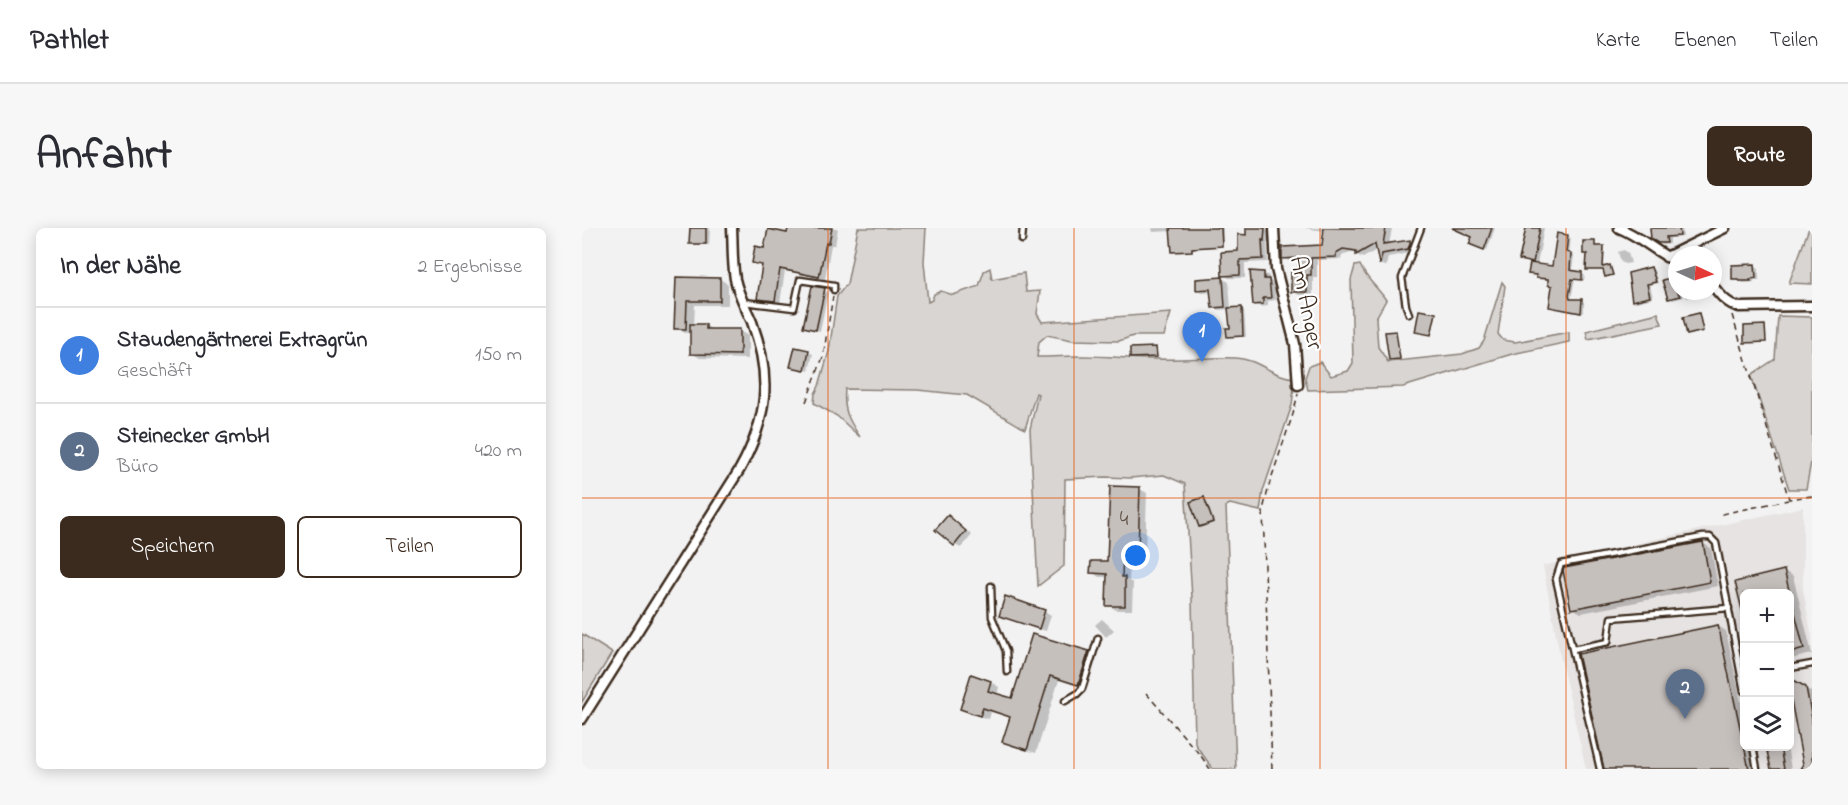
<!DOCTYPE html>
<html lang="de">
<head>
<meta charset="utf-8">
<style>
  body { margin:0; font-family:"Indie Flower",sans-serif; background:#f7f7f7; color:#2b2b33 }
  .controls { position:absolute; right:18px; bottom:18px; display:grid; overflow:hidden; border-radius:9px; box-shadow:0 3px 15px #0003 }
  .controls button { width:54px; height:54px; display:grid; place-items:center; padding:0; border:0; border-bottom:2px solid #e1e1e2; background:#fff; color:#2b2b33; font:30px sans-serif }
  .compass { position:absolute; left:1086px; top:18px; width:54px; height:54px; border-radius:50%; background:#fff; box-shadow:0 3px 15px #0003; rotate:94deg }
  .you { position:absolute; left:554px; top:328px; width:21px; height:21px; margin:-15px; border:4px solid #fff; border-radius:50%; background:#1a73e8; box-shadow:0 0 0 9px #1a73e833 }
  .badge { display:grid; place-items:center; width:39px; height:39px; border-radius:50%; background:#3b2a1e; color:#fff; font-size:20px; font-weight:700 }
  .pin { position:absolute; translate:-50% -50px; filter:drop-shadow(0 2px 3px #0008) }
  .pin::after { content:''; position:absolute; top:32px; width:21px; height:18px; background:inherit; clip-path:polygon(0 0,100% 0,50% 100%) }
  .list { margin:0; padding:0; list-style:none }
  h2 { display:flex; justify-content:space-between; align-items:center; height:78px; margin:0; padding:0 24px; font-size:26px }
  h2 small { font-size:20px; font-weight:400; color:#7c7c81 }
  .list li { display:grid; grid-template-columns:39px 1fr auto; gap:18px; align-items:center; box-sizing:border-box; height:96px; padding:0 24px; border-top:2px solid #e1e1e2 }
  .list b { display:block; font-size:22px; white-space:nowrap }
  .list p { margin:0; font-size:20px; white-space:nowrap; color:#7c7c81 }
  .list em { font-size:20px; font-style:normal; color:#7c7c81 }
  .actions { display:flex; gap:12px; padding:18px 24px }
  .actions a { flex:1; padding:14px 0; border:2px solid #3b2a1e; border-radius:9px; text-align:center; font-size:21px; color:#3b2a1e }
  .actions .main { background:#3b2a1e; color:#fff }
  .icon { flex:none; width:33px; height:33px; fill:none; stroke:currentColor; stroke-width:2; stroke-linecap:round; stroke-linejoin:round }
  .map { position:relative; flex:none; width:1230px; height:541px; overflow:hidden; border-radius:9px }
  header { display:flex; align-items:center; gap:36px; box-sizing:border-box; height:84px; padding:0 30px; background:#fff; border-bottom:2px solid #e1e1e2 }
  header strong { font-size:28px }
  nav { display:flex; gap:33px; margin-inline-start:auto; font-size:21px }
  .intro { display:flex; align-items:center; justify-content:space-between; box-sizing:border-box; height:144px; padding:0 36px }
  h1 { margin:0; font-size:42px }
  .button { padding:15px 27px; border-radius:9px; background:#3b2a1e; color:#fff; font-size:21px; font-weight:700 }
  main { display:flex; gap:36px; padding:0 36px }
  aside { flex:1; background:#fff; border-radius:9px; box-shadow:0 3px 15px #0003 }
  .map>svg:first-child { display:block }
  .built { fill:#e6e3e2; fill-rule:evenodd }
  .green { fill:#d8d5d2; stroke:#8a8078; stroke-width:1.5; fill-rule:evenodd }
  .shadow { fill:#0003 }
  .building { fill:#c6c0bd; stroke:#3b2a1e; stroke-width:1.5 }
  .lines { fill:none; stroke-linecap:round; stroke-linejoin:round }
  .service-casing { stroke:#3b2a1e; stroke-width:9 }
  .minor-casing { stroke:#3b2a1e; stroke-width:13 }
  .path { stroke:#3b2a1e; stroke-width:1.5; stroke-dasharray:6 4.5; stroke-linecap:butt }
  .service { stroke:#fff; stroke-width:4.5 }
  .minor { stroke:#fff; stroke-width:8 }
  .grid { fill:none; stroke:#e8590c; stroke-width:1.5; stroke-opacity:0.55 }
  .labels { text-anchor:middle; dominant-baseline:central; stroke-width:4.5; stroke-linejoin:round; paint-order:stroke }
  .number-label { font-size:21px; fill:#5e5046 }
  .street-label { font-size:24px; fill:#3b2a1e; stroke:#fff }
</style>
</head>
<body>
<header>
<strong>Pathlet</strong>
<nav><a>Karte</a><a>Ebenen</a><a>Teilen</a></nav>
</header>
<div class="intro"><h1>Anfahrt</h1><a class="button">Route</a></div>
<main>
<aside>
<h2>In der Nähe<small>2 Ergebnisse</small></h2>
<ul class="list">
<li><span class="badge" style="background:#3f7fe0">1</span><div><b>Staudengärtnerei Extragrün</b><p>Geschäft</p></div><em>150 m</em></li>
<li><span class="badge" style="background:#5c6f8a">2</span><div><b>Steinecker GmbH</b><p>Büro</p></div><em>420 m</em></li>
</ul>
<div class="actions"><a class="main">Speichern</a><a>Teilen</a></div>
</aside>
<div class="map">
<svg width="1230" height="541" viewBox="0 0 1230 541">
  <rect width="100%" height="100%" fill="#f3f2f2"/>
  <filter id="ink" filterUnits="userSpaceOnUse"><feTurbulence type="fractalNoise" baseFrequency=".0167" numOctaves="2"/><feDisplacementMap in="SourceGraphic" scale="12" xChannelSelector="R" yChannelSelector="G"/><feConvolveMatrix kernelMatrix="1 2 1 2 8 2 1 2 1" color-interpolation-filters="sRGB"/></filter>
  <g filter="url(#ink)">
    <!-- built -->
    <path class="built" d="M1221 279V361L1230 410V541H1004L978 428 961 338 1065 313ZM1162 365H1208V518H1162Z"/>
    <!-- green -->
    <g class="green">
      <path d="M276 0H344L342 34 346 74 350 72 352 66 359 63 371 67 397 58 402 43 408 40 410 51 442 45 444 64 458 63 455 86 460 94 589 85 582 108H551L537 113 490 112 465 107 457 114 455 129C471 129 486 128 501 128 526 128 550 131 575 131 601 132 627 129 653 130 677 131 688 148 713 150L710 177 681 263 678 283 648 276 644 278 654 541H631L613 516 610 370 603 256 582 247 548 250 524 249 483 251 482 338 456 358 448 201 456 166 454 165 443 201 385 167 335 162 263 161C261 182 266 191 278 209L255 188 232 175 233 166 237 158 247 123 255 68 265 56ZM622 269 631 294 618 299 609 274Z"/>
      <path d="M1227 0H1230V56L1207 55Z"/>
      <path d="M778 37C784 51 796 60 804 72L794 90 796 119 806 134 880 126 897 120 902 113 920 54 923 58 916 106 921 112 933 114 987 104V114L930 126 821 159 726 162 723 150 727 138 738 134 749 148 766 143 771 135 769 52 773 38Z"/>
      <path d="M1076 85 1080 96 1006 111 1004 103Z"/>
      <path d="M1196 88 1230 89V229L1224 261H1207L1169 147 1193 131Z"/>
      <path d="M0 406 30 425 0 474Z"/>
    </g>
    <!-- shadow -->
    <g class="shadow">
      <path d="M109 0H128L127 17H112L109 15Z"/>
      <path d="M208 0 256 1 253 17H249L243 51 203 43 198 75 181 73 176 70 181 38 171 35 183 21 207 6Z"/>
      <path d="M570 0H641V18L611 20V23L592 24 590 3 571 4Z"/>
      <path d="M666 0H683L688 4 687 15H685L686 34 663 35V50H647L642 47 665 8Z"/>
      <path d="M722 0H810L807 17 827 13 833 17 832 24 806 29 804 39 798 36 796 21 781 30 775 27V25L768 24 760 28 759 31 735 32V49H731V67H717L711 63 717 46V33H708L702 30 741 19 743 3Z"/>
      <path d="M874 0H913L905 22 892 17V8Z"/>
      <path d="M945 0H962L955 37 971 40 976 6 989 10 987 26 992 27 990 44 1003 47 1002 52 993 51 989 71 990 72 1002 74V85L969 78 972 58 968 52 958 50 956 47 948 45 949 34Z"/>
      <path d="M1070 0H1100L1101 9 1088 10V16L1081 17 1071 10Z"/>
      <path d="M1012 14 1014 20H1023L1022 40 1029 39 1031 47 1025 49 1022 42H1007Z"/>
      <path d="M1042 22 1046 25 1049 35 1043 36 1039 34 1036 24Z"/>
      <path d="M1173 37 1177 40V52H1172V54L1162 55 1152 51Z"/>
      <path d="M1069 40 1072 42 1076 55 1068 57 1071 70 1054 74 1051 72Z"/>
      <path d="M681 45 687 48V52L692 55 694 72 686 73V78L678 79 673 76Z"/>
      <path d="M95 50 138 51 146 56V77H113L112 98H124L133 103H158L166 108V131L118 130 109 125 110 105H103L94 100Z"/>
      <path d="M1092 50 1095 52V63H1099L1101 69 1091 72 1087 70Z"/>
      <path d="M641 51 647 54 649 82 659 81 662 82 664 109H649L646 108 650 101 648 81 637 82 631 79 630 64 621 65 616 61Z"/>
      <path d="M231 60 246 64 238 103 227 100Z"/>
      <path d="M1102 63H1116L1117 66 1105 70Z"/>
      <path d="M853 87H854L850 107 836 104Z"/>
      <path d="M1117 87 1122 104 1108 107 1107 106Z"/>
      <path d="M814 104 819 131 810 132 809 131Z"/>
      <path d="M214 120 231 126 227 143 210 138Z"/>
      <path d="M558 261 565 265 563 328H548L547 353 551 355 550 382H534L526 377V349H517L510 344 527 335Z"/>
      <path d="M622 271 632 295 620 299 618 298Z"/>
      <path d="M372 293 390 307 379 320 373 317Z"/>
      <path d="M1120 315 1129 320 1136 358 999 385 990 380Z"/>
      <path d="M1202 343 1211 348 1230 426 1208 431V365H1162V386L1155 355Z"/>
      <path d="M462 383 469 387 464 403 425 391 419 387Z"/>
      <path d="M520 391 532 402 524 409 513 397Z"/>
      <path d="M1136 398 1144 403 1162 489V518H1169L1173 541H1024Z"/>
      <path d="M451 408 506 425 515 430 505 461 477 452 454 525 430 518 422 513 429 490 409 484 407 491 388 486 380 481 390 448 409 454 417 459 415 467 431 472Z"/>
      <path d="M1208 453 1230 464V541L1223 536 1211 474H1208Z"/>
      <path d="M1186 518H1205L1209 541H1190Z"/>
    </g>
    <!-- building -->
    <g class="building">
      <path d="M108 0H124V16H107Z"/>
      <path d="M206 0H250L247 15H244L237 49 198 41 193 73 175 71 180 37 170 35 173 18 182 20 186 1 205 5Z"/>
      <path d="M588 0H639L640 18 610 20V23L590 24Z"/>
      <path d="M664 0H683L682 13 680 12 681 31 658 32V47L640 48 639 24 656 23V6L664 7Z"/>
      <path d="M742 0H804L801 16 828 12V15L826 21 800 26 798 36H797L793 16 774 27V23L761 21 754 25V29L729 30V47H725V64H709V44H716V30L700 31V19L740 17Z"/>
      <path d="M870 0H910L902 22 887 16 890 9Z"/>
      <path d="M944 0H958L951 35 937 32Z"/>
      <path d="M1068 0H1097L1098 8 1084 9 1085 15H1076L1069 11Z"/>
      <path d="M975 5 986 7 984 24 989 25 988 42 1000 44V52L990 51 987 68 988 71H1000L999 85 967 79 970 58 966 57V51L954 50V47L946 46 948 35 970 38Z"/>
      <path d="M1001 13H1013V18H1022L1021 39 1028 37 1031 47 1023 49 1021 42H1004L1005 26H1001Z"/>
      <path d="M1173 36 1174 50 1168 51 1169 53H1157L1156 51H1150V37Z"/>
      <path d="M1069 39 1074 54 1065 56 1068 69 1050 73 1046 45Z"/>
      <path d="M668 43 682 44V51H687L689 70H681V76L671 77Z"/>
      <path d="M94 49 138 50V73H105L104 101H92Z"/>
      <path d="M641 49 643 79 630 80 628 61 614 62V51Z"/>
      <path d="M1092 49 1095 63 1098 68 1086 71 1080 52Z"/>
      <path d="M230 58 243 60 234 102 221 99Z"/>
      <path d="M660 79 661 108 645 109 644 100H648L646 80Z"/>
      <path d="M837 82 854 85 849 107 833 104Z"/>
      <path d="M1117 85 1121 103 1105 107 1101 89Z"/>
      <path d="M108 96H124V101H158V127L108 126Z"/>
      <path d="M1183 97 1184 114 1162 115V98Z"/>
      <path d="M814 103 818 131 807 132 803 104Z"/>
      <path d="M213 119 227 122 223 142 208 139Z"/>
      <path d="M574 119 575 129 548 130V120Z"/>
      <path d="M528 258 558 259 556 325 541 324 540 349H543V378H524L525 346 508 345 509 333H525Z"/>
      <path d="M622 269 631 294 617 299 608 274Z"/>
      <path d="M366 287 384 303 372 318 353 302Z"/>
      <path d="M1121 314 1128 354 989 381 981 343 982 340Z"/>
      <path d="M1202 342 1208 366H1162V382H1160L1153 354Z"/>
      <path d="M423 368 463 382 457 401 417 388Z"/>
      <path d="M1210 373 1222 421 1208 425V374Z"/>
      <path d="M1136 397 1167 541H1022L996 426Z"/>
      <path d="M450 406 507 423 496 457 468 448 445 522 420 514 428 489 401 480 398 488 378 481 389 446 409 453 406 463 430 470Z"/>
      <path d="M1208 450 1224 459 1230 491V541H1218L1221 536 1209 472 1208 471Z"/>
      <path d="M1184 519H1198L1202 541H1189Z"/>
    </g>
    <g class="lines">
      <!-- service casing -->
      <g class="service-casing">
        <g id="service">
          <path d="M440 12 441 0"/>
          <path d="M162 74 212 80 218 52 252 57V62"/>
          <path d="M827 86 824 78 820 50 839 0"/>
          <path d="M409 358 410 389 424 423 425 444"/>
          <path d="M991 421 1026 414 1029 390 1147 380"/>
          <path d="M1208 440 1230 436"/>
          <path d="M483 473 495 466 500 461 516 410"/>
          <path d="M1171 518 1175 541"/>
          <path d="M1018 541 974 351 979 336 1121 309H1128L1134 315 1137 330 1162 463"/>
        </g>
      </g>
      <!-- minor casing -->
      <g class="minor-casing">
        <g id="minor">
          <path d="M692 0 694 41 713 116 716 157"/>
          <path d="M1037 0C1058 8 1075 25 1095 34"/>
          <path d="M1084 29 1143 0"/>
          <path d="M1131 58C1138 67 1145 76 1157 79L1230 78"/>
          <path d="M0 491 158 241C186 190 190 149 170 94 164 80 156 66 153 51 150 34 151 17 150 0"/>
        </g>
      </g>
      <!-- path -->
      <g class="path">
        <path d="M1150 87 1207 271 1230 268"/>
        <path d="M224 174 241 129 251 68"/>
        <path d="M1140 286 1206 272"/>
        <path d="M564 465 619 528 628 541"/>
        <path d="M690 541 681 282 688 254 711 186 716 166"/>
      </g>
      <!-- service -->
      <use href="#service" class="service"/>
      <!-- minor -->
      <use href="#minor" class="minor"/>
    </g>
  </g>
  <!-- grid -->
  <path class="grid" d="M246 0V541M492 0V541M738 0V541M984 0V541M0 270H1230"/>
  <g class="labels">
    <!-- number labels -->
    <g class="number-label">
      <text x="542" y="292">4</text>
    </g>
    <!-- street labels -->
    <g class="street-label">
      <text transform="translate(723 75) rotate(79)">Am Anger</text>
    </g>
  </g>
</svg>
<div class="controls">
<button>+</button>
<button>−</button>
<button><svg class="icon" aria-label="layers" viewBox="0 0 24 24"><path d="M12 4l9 5-9 5-9-5zM3 14l9 5 9-5"/></svg></button>
</div>
<svg class="compass" viewBox="-18 -18 36 36"><path d="M0-13l5 13h-10z" fill="#e53935"/><path d="M0 13l5-13h-10z" fill="#7c7c81"/></svg>
<div class="you"></div>
<div class="pin badge" style="left:620px;top:134px;background:#3f7fe0">1</div>
<div class="pin badge" style="left:1103px;top:491px;background:#5c6f8a">2</div>
</div>
</main>
</body>
</html>
